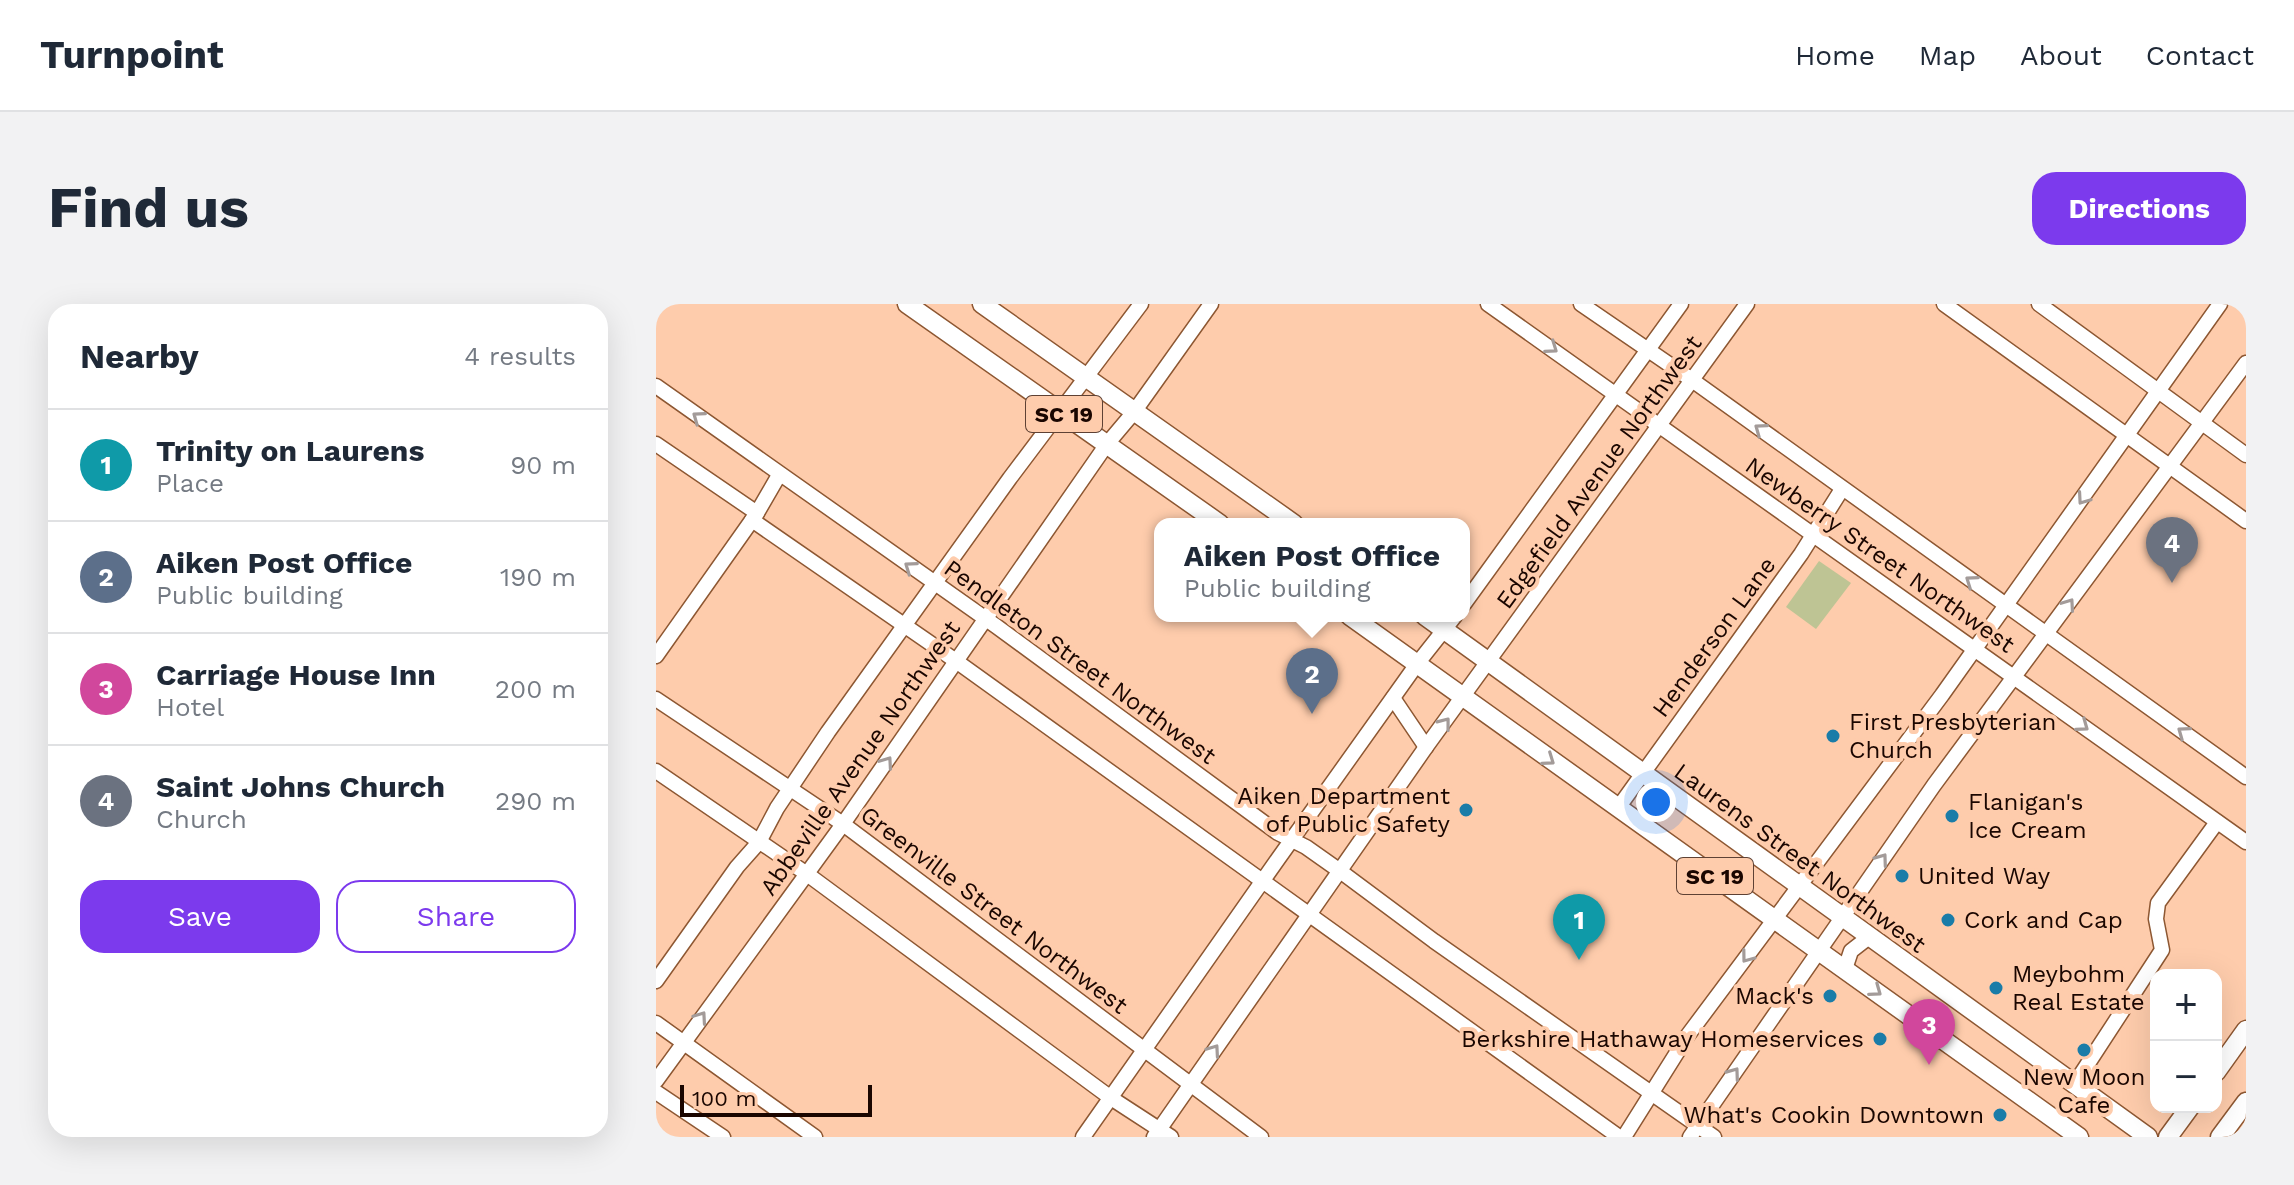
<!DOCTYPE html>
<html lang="en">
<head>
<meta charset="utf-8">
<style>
  body { margin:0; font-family:"Work Sans",sans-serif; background:#f2f2f3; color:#1f2937 }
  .controls { position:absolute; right:24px; bottom:24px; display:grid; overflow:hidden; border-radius:16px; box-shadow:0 8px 32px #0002 }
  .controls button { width:72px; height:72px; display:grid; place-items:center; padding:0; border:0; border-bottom:2px solid #e0e1e3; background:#fff; color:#1f2937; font:40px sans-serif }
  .scale { position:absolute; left:24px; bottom:20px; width:192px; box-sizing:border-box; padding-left:8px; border:4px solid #1a0600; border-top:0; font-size:22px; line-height:28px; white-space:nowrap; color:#1a0600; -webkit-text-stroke:6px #feccac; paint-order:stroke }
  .you { position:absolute; left:1000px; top:498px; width:28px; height:28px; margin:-20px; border:6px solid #fff; border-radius:50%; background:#1a73e8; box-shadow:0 0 0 12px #1a73e833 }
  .badge { display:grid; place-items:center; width:52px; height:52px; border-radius:50%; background:#7c3aed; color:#fff; font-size:26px; font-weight:700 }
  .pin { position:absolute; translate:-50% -66px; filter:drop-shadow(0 2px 4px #0008) }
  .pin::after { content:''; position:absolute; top:42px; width:28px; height:24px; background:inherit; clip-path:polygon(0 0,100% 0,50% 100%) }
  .popup { position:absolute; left:498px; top:214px; width:316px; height:104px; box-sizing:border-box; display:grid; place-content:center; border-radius:16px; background:#fff; filter:drop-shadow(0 2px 6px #0005); font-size:26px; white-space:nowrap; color:#747a83 }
  .popup b { font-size:30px; color:#1f2937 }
  .popup::after { content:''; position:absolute; left:50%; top:100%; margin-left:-16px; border:16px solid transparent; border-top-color:#fff }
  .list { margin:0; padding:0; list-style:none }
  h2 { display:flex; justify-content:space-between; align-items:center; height:104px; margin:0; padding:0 32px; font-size:34px }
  h2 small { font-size:26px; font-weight:400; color:#747a83 }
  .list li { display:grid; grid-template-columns:52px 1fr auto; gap:24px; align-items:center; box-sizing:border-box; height:112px; padding:0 32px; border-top:2px solid #e0e1e3 }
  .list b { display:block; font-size:30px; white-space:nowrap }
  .list p { margin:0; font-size:26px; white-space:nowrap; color:#747a83 }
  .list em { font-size:26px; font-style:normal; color:#747a83 }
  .actions { display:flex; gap:16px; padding:24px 32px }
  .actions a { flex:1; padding:18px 0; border:2px solid #7c3aed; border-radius:24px; text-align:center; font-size:28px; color:#7c3aed }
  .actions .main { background:#7c3aed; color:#fff }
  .map { position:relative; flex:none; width:1590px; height:833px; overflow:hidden; border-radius:24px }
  header { display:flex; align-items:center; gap:48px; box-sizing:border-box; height:112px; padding:0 40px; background:#fff; border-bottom:2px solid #e0e1e3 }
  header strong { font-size:38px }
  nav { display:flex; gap:44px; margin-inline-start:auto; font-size:28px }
  .intro { display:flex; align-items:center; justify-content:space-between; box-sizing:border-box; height:192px; padding:0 48px }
  h1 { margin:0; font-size:56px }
  .button { padding:20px 36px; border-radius:24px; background:#7c3aed; color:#fff; font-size:28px; font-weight:700 }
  main { display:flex; gap:48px; padding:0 48px }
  aside { flex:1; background:#fff; border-radius:24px; box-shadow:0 8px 32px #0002 }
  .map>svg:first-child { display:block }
  .green { fill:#bec494 }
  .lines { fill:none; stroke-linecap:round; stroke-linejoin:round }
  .minor-casing { stroke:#8d5732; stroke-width:17 }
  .major-casing { stroke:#8d5732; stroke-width:21 }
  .minor { stroke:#fff; stroke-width:14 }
  .major { stroke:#fff; stroke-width:18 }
  .oneway { stroke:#a39b99 }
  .poi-dot { fill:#1a7ca8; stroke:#feccac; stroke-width:3 }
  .labels { text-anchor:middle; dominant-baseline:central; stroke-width:8; stroke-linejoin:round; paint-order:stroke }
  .shield { fill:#feccac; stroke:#5e4134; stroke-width:2 }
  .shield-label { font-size:22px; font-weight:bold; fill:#1a0600 }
  .street-label { font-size:24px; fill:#1a0600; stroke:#feccac }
  .poi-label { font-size:24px; fill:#1a0600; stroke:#feccac; text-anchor:start }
</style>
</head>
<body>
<header>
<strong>Turnpoint</strong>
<nav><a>Home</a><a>Map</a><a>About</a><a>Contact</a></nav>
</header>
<div class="intro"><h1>Find us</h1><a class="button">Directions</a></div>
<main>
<aside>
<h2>Nearby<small>4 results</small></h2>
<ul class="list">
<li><span class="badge" style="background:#0f9aa8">1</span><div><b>Trinity on Laurens</b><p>Place</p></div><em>90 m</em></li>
<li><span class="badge" style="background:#5c6f8a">2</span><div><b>Aiken Post Office</b><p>Public building</p></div><em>190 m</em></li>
<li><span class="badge" style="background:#d1479c">3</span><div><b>Carriage House Inn</b><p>Hotel</p></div><em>200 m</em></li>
<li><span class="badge" style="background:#6b7280">4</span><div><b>Saint Johns Church</b><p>Church</p></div><em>290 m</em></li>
</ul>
<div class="actions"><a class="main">Save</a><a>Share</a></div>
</aside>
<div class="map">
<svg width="1590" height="833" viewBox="0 0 1590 833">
  <rect width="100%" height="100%" fill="#feccac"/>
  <!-- green -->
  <path class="green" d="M1163 257 1195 279 1160 325 1130 303Z"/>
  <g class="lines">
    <!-- minor casing -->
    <g class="minor-casing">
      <g id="minor">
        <path d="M832 0 1590 538"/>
        <path d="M925 0 1036 76 1590 473"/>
        <path d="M1288 0 1590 217"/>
        <path d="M1383 0 1590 151"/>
        <path d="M0 82 340 322 622 529 650 543 684 567 778 637 1058 833"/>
        <path d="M0 140 101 209"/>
        <path d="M96 216 300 357 963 833"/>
        <path d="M808 300 1025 0"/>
        <path d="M0 352 101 209 123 171"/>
        <path d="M737 394 770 443"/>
        <path d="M0 395 187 520 605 833"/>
        <path d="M0 467 151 570 455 794 515 833"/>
        <path d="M962 504 1145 250 1186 185"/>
        <path d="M1189 665 1195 647 1213 633"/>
        <path d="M0 677 81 563 103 538 121 504 172 428 354 174 485 0"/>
        <path d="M0 719 159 833"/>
        <path d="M0 777 187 520 451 140 478 108 555 0"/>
        <path d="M1418 781 1506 646 1500 615 1502 599 1561 518"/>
        <path d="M0 788 67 833"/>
        <path d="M427 833 622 555 761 360 799 312"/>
        <path d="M498 833 770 443 1091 0"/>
        <path d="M968 833 1032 731 1286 391 1564 0"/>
        <path d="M1034 833 1278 481 1590 59"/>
      </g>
    </g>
    <!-- major casing -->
    <g class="major-casing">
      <g id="major">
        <path d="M251 0 564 220"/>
        <path d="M326 0 638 220"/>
        <path d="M694 312 1423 833"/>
        <path d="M769 312 1492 833"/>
        <path d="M1560 768 1590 726"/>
        <path d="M1512 833 1534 803"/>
        <path d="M1564 833 1590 798"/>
      </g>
    </g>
    <!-- minor -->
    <use href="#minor" class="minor"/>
    <!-- major -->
    <use href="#major" class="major"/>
  </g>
  <!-- one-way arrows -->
  <defs><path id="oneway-chevron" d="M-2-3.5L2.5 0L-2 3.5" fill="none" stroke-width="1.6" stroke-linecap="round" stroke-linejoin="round" transform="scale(2)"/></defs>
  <g class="oneway">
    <use href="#oneway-chevron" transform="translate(896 44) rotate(35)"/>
    <use href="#oneway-chevron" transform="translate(42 113) rotate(-144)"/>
    <use href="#oneway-chevron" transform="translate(1104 125) rotate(-144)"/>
    <use href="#oneway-chevron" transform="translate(1427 195) rotate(125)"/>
    <use href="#oneway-chevron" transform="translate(254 263) rotate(-145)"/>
    <use href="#oneway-chevron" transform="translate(1315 277) rotate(-145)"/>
    <use href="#oneway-chevron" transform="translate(1413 300) rotate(-55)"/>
    <use href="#oneway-chevron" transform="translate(789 419) rotate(-52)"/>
    <use href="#oneway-chevron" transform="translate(1427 422) rotate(36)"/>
    <use href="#oneway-chevron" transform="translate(1527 428) rotate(-144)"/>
    <use href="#oneway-chevron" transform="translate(893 456) rotate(35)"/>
    <use href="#oneway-chevron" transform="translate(231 458) rotate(-55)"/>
    <use href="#oneway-chevron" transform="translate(1226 555) rotate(-54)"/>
    <use href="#oneway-chevron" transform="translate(1091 653) rotate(127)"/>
    <use href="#oneway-chevron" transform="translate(1220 687) rotate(36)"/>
    <use href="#oneway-chevron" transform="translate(45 713) rotate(-55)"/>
    <use href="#oneway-chevron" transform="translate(558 746) rotate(-55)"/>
    <use href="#oneway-chevron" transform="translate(1078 769) rotate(-54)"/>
  </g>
  <!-- markers -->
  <g class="poi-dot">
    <circle cx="1177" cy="432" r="8"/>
    <circle cx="810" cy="506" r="8"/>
    <circle cx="1296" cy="512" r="8"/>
    <circle cx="1246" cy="572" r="8"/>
    <circle cx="1292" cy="616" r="8"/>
    <circle cx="1340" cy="684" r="8"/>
    <circle cx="1174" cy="692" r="8"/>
    <circle cx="1224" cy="735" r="8"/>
    <circle cx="1428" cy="746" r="8"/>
    <circle cx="1344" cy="811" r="8"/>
  </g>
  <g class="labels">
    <!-- shield labels -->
    <g class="shield">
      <rect x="370" y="92" width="76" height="36" rx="6"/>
      <rect x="1021" y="554" width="76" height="36" rx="6"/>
    </g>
    <g class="shield-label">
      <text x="408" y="110">SC 19</text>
      <text x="1059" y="572">SC 19</text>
    </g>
    <!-- street labels -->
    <g class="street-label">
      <text transform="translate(943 168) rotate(-54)">Edgefield Avenue Northwest</text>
      <text transform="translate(1224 251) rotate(35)">Newberry Street Northwest</text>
      <text transform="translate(1058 333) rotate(-54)">Henderson Lane</text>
      <text transform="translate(424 358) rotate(36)">Pendleton Street Northwest</text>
      <text transform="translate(204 454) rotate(-55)">Abbeville Avenue Northwest</text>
      <text transform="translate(1144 554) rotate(36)">Laurens Street Northwest</text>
      <text transform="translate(338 606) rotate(37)">Greenville Street Northwest</text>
    </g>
    <!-- poi labels -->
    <g class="poi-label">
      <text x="1193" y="418">First Presbyterian<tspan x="1193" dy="28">Church</tspan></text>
      <text x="794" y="492" text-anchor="end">Aiken Department<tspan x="794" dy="28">of Public Safety</tspan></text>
      <text x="1312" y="498">Flanigan's<tspan x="1312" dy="28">Ice Cream</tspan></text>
      <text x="1262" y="572">United Way</text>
      <text x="1308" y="616">Cork and Cap</text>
      <text x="1356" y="670">Meybohm<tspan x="1356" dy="28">Real Estate</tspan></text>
      <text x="1158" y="692" text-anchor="end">Mack's</text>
      <text x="1208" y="735" text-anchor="end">Berkshire Hathaway Homeservices</text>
      <text x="1428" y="773" text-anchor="middle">New Moon<tspan x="1428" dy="28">Cafe</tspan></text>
      <text x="1328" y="811" text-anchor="end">What's Cookin Downtown</text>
    </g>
  </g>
</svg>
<div class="controls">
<button>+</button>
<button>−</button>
</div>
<div class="scale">100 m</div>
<div class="you"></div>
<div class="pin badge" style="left:923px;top:656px;background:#0f9aa8">1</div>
<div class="pin badge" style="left:656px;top:410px;background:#5c6f8a">2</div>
<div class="popup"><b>Aiken Post Office</b>Public building</div>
<div class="pin badge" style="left:1273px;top:761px;background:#d1479c">3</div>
<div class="pin badge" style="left:1516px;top:279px;background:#6b7280">4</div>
</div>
</main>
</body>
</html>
